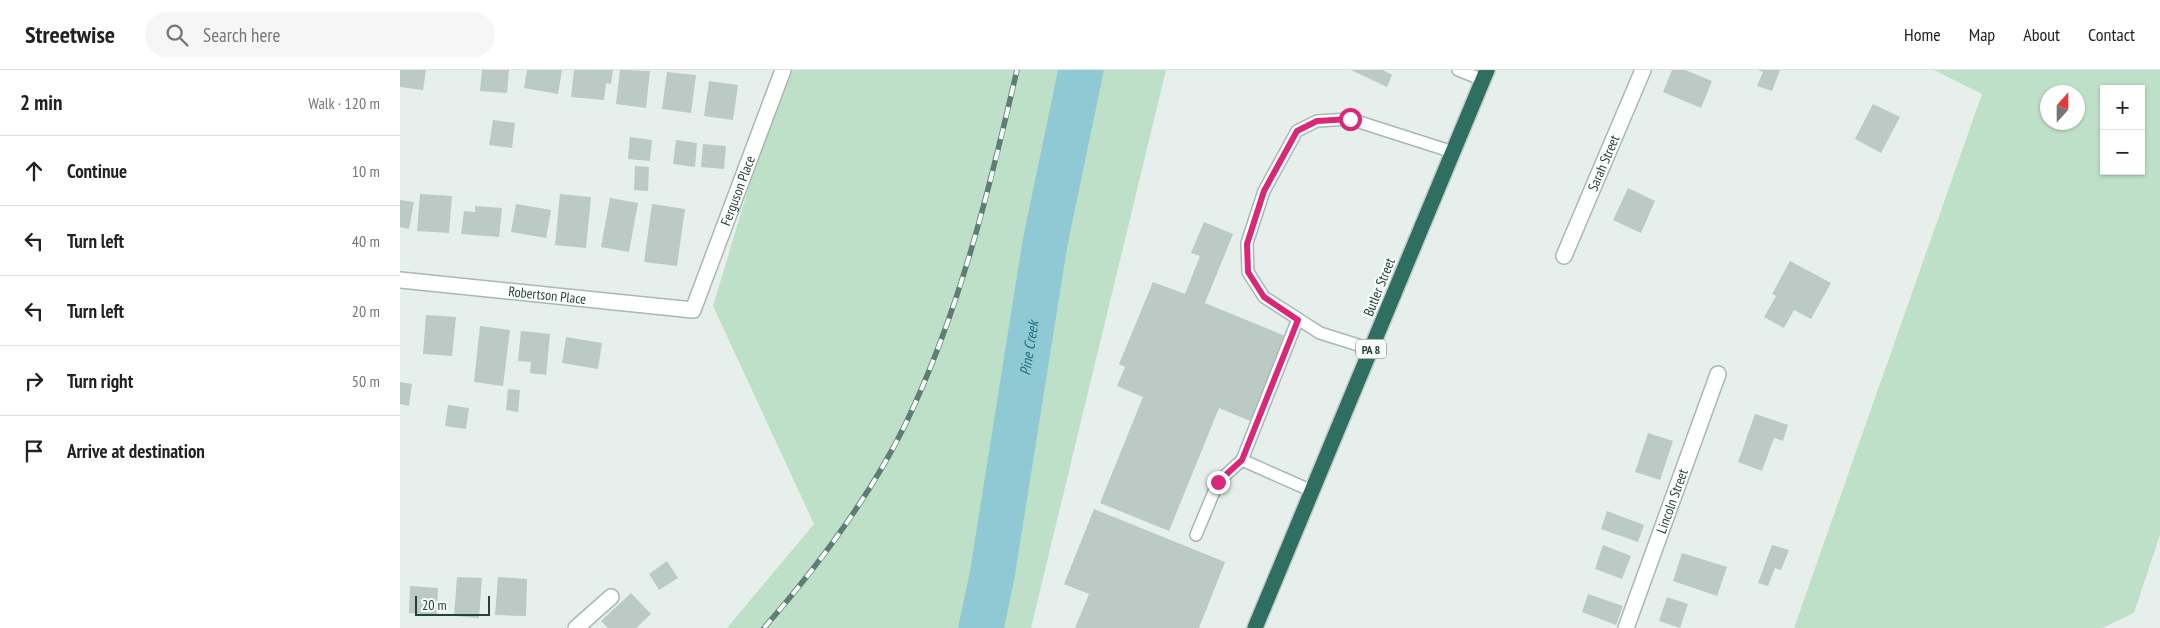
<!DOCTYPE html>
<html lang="en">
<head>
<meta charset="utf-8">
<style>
  body { margin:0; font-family:"PT Sans Narrow",sans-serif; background:#f6f6f6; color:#222 }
  .controls { position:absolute; right:15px; top:15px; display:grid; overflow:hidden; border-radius:0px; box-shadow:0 1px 4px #0004 }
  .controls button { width:45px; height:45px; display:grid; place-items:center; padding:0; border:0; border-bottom:1px solid #e0e0e0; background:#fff; color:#222; font:25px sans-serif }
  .compass { position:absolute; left:1640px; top:15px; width:45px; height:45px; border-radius:50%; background:#fff; box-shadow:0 1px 4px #0004; rotate:21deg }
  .scale { position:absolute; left:15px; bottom:12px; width:75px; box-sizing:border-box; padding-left:5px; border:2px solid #24423a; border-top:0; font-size:14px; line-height:18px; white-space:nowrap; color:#24423a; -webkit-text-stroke:4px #f7fbf9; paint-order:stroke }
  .stop { position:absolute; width:15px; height:15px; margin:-11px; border:4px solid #db2777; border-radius:50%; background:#fff }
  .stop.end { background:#db2777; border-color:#fff; box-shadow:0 1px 5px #0008 }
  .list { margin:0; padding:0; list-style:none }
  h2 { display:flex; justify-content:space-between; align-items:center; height:65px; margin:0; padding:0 20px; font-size:21px }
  h2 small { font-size:16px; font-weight:400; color:#767676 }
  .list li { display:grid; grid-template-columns:32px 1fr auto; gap:15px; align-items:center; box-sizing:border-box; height:70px; padding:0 20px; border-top:1px solid #e0e0e0 }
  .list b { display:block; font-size:19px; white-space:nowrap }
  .list em { font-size:16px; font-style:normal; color:#767676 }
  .icon { flex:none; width:28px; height:28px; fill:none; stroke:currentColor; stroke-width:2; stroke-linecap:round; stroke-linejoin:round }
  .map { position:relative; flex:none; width:1760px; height:558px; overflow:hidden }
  header { display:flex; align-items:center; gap:30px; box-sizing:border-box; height:70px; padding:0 25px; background:#fff; border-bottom:1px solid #e0e0e0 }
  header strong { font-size:24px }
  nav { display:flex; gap:28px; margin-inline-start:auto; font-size:18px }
  .search { width:350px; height:45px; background:#f6f6f6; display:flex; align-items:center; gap:12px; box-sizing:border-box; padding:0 18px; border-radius:28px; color:#767676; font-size:19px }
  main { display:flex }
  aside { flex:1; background:#fff }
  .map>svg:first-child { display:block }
  .green { fill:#bfe0c8; fill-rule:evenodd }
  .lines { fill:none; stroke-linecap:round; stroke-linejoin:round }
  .river { stroke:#8ec9d4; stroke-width:45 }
  .building { fill:#bbcac4 }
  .lane-casing { stroke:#a8b8b2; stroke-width:14 }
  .street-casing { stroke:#a8b8b2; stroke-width:18 }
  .highway-casing { stroke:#c2cac8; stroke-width:18 }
  .lane { stroke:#fff; stroke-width:11 }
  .street { stroke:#fff; stroke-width:15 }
  .highway { stroke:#2f6f62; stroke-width:15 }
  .rail-casing { stroke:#5f7d75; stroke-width:5.5 }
  .rail { stroke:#f7fbf9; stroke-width:4; stroke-dasharray:11; stroke-linecap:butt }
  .route { stroke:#db2777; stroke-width:6 }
  .labels { text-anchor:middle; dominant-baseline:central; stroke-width:4.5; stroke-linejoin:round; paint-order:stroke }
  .shield { fill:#f7fbf9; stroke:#637a73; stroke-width:1 }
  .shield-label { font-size:12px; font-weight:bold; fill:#24423a }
  .street-label { font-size:14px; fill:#24423a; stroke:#f7fbf9 }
  .water-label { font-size:15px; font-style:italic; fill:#1c6f80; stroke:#f7fbf9 }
</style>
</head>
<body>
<header>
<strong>Streetwise</strong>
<div class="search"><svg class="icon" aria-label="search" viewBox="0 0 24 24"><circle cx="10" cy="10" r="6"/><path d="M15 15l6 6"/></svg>Search here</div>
<nav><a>Home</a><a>Map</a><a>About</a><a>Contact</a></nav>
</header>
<main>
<aside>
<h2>2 min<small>Walk · 120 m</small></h2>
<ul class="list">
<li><svg class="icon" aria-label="ahead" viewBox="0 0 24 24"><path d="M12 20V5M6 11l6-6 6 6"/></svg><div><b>Continue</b></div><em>10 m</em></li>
<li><svg class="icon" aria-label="left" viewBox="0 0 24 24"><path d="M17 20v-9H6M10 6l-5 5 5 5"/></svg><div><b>Turn left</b></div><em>40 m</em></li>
<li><svg class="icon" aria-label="left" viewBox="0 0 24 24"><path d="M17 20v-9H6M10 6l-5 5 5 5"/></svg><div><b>Turn left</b></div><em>20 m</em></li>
<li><svg class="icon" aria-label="right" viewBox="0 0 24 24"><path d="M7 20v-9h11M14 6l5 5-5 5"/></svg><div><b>Turn right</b></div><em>50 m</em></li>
<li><svg class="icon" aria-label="arrive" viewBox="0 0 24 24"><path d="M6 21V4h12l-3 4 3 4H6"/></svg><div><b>Arrive at destination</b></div></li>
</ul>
</aside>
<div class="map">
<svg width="1760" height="558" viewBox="0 0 1760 558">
  <rect width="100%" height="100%" fill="#e6efeb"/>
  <!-- green -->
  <g class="green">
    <path d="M384 0H766L631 558H327L414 454 313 236Z"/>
    <path d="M1534 0H1760V465L1734 543 1702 558H1394L1582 24ZM1704 19H1741V101H1704ZM1648 22H1678V52H1648Z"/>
  </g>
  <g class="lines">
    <!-- river -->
    <path class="river" id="s1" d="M581 558 592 506 645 173 681 0"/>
  </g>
  <!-- building -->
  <g class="building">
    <path d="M0 0H26L23 20 0 17Z"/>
    <path d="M82 0H109L107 23 80 21Z"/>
    <path d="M127 0H162L158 24 124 18Z"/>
    <path d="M174 0H213L211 14 206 13 204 30 171 27Z"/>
    <path d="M220 0 250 1 246 38 216 34Z"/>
    <path d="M951 0H983L992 5 987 17Z"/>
    <path d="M1272 0H1285L1312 11 1301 38 1263 22Z"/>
    <path d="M1358 0H1380L1372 21 1357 16 1363 2Z"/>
    <path d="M267 2 296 5 291 43 262 39Z"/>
    <path d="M309 11 338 15 333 50 304 46Z"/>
    <path d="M1473 34 1500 47 1481 83 1455 69Z"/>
    <path d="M93 50 115 53 112 78 89 75Z"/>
    <path d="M230 67 252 70 250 91 228 89Z"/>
    <path d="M276 70 297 73 295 97 273 94Z"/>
    <path d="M303 74 326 76 324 99 301 97Z"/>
    <path d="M235 96 249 97 248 121 234 120Z"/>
    <path d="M1228 118 1255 131 1241 163 1213 150Z"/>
    <path d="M20 124 52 126 49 163 17 161Z"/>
    <path d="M160 124 191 127 186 178 155 175Z"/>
    <path d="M210 128 238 133 229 182 201 177Z"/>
    <path d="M0 130 14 132 9 159 0 157Z"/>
    <path d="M116 134 151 140 146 168 111 162Z"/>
    <path d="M252 134 285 139 277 196 244 192Z"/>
    <path d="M75 136 102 138 99 167 61 164 64 141 75 142Z"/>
    <path d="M804 152 833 164 805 233 890 268 855 353 819 338 769 461 700 433 743 327 717 316 725 297 719 294 753 212 785 224 800 186 791 183Z"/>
    <path d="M1390 191 1431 213 1411 249 1394 240 1384 258 1364 247 1376 226 1372 224Z"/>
    <path d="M26 245 56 247 52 286 23 284Z"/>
    <path d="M80 256 110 260 103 316 74 312Z"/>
    <path d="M121 261 150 264 146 305 130 303 131 292 118 291Z"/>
    <path d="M166 267 202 273 198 299 162 293Z"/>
    <path d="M0 312 12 314 9 336 0 334Z"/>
    <path d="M108 319 120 320 118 342 106 340Z"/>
    <path d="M48 335 69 338 66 359 45 356Z"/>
    <path d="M1355 344 1388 355 1383 371 1374 368 1362 401 1338 392Z"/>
    <path d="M1248 363 1273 371 1260 410 1235 402Z"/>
    <path d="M694 439 825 492 799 558H675L689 524 664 514Z"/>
    <path d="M1207 441 1244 455 1238 472 1201 459Z"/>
    <path d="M1203 475 1231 486 1222 509 1195 499Z"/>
    <path d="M1372 475 1389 480 1381 500 1375 498 1368 516 1358 513Z"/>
    <path d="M1282 483 1327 497 1317 526 1273 511Z"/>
    <path d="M267 491 278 508 259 520 249 504Z"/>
    <path d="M57 507 82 508 79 548 54 546Z"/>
    <path d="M98 507 127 509 126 546 95 545Z"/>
    <path d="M10 516 38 518 37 545 9 543Z"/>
    <path d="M231 523 251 544 237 557 238 558H208L201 551Z"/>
    <path d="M1188 524 1223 536 1216 555 1182 542Z"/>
    <path d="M1267 527 1288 534 1280 558 1259 551Z"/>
  </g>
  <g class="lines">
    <!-- lane casing -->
    <g class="lane-casing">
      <g id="lane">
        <path d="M1058 0 1083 10"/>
        <path d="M898 249 842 390 912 421"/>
        <path d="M971 279 920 263 864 227 848 202 847 173 864 121 897 61 917 51 950 49 1053 82"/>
        <path d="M796 465 818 412 842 390"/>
      </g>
    </g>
    <!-- street casing -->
    <g class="street-casing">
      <g id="street">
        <path id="s2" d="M1164 186 1243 0"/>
        <path id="s3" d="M0 210 293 240 383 0"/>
        <path d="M176 558 211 527"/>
        <path id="s4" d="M1226 558 1318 304"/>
      </g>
    </g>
    <!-- highway casing -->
    <g class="highway-casing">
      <path id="highway" d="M855 558 1087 0"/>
    </g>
    <!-- lane -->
    <use href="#lane" class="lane"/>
    <!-- street -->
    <use href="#street" class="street"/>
    <!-- highway -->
    <use href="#highway" class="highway"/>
    <!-- rail casing -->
    <g class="rail-casing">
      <path id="rail" d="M364 558C418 496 470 427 506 353 560 240 589 121 617 0"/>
    </g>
    <!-- rail -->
    <use href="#rail" class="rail"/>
  </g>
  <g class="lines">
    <!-- route -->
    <path class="route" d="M818 412 842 390 898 250 864 227 848 202 847 174 864 121 897 61 917 51 950 49"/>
  </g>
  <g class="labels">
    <!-- shield labels -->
    <rect class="shield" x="956" y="269.5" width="30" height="19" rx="4"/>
    <g class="shield-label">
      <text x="971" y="279">PA 8</text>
    </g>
    <!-- street labels -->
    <g class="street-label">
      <text stroke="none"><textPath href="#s2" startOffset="101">Sarah Street</textPath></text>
      <text stroke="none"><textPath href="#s3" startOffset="422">Ferguson Place</textPath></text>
      <text transform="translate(979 217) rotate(-68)">Butler Street</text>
      <text stroke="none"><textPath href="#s3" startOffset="148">Robertson Place</textPath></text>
      <text stroke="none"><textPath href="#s4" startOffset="135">Lincoln Street</textPath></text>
    </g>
    <!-- water labels -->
    <g class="water-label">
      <text stroke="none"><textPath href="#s1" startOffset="284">Pine Creek</textPath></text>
    </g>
  </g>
</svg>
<div class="controls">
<button>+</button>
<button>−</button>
</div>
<svg class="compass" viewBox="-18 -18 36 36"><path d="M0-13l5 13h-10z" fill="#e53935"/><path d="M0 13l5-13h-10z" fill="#767676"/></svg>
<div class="scale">20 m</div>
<div class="stop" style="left:950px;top:49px"></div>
<div class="stop end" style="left:818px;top:412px"></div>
</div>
</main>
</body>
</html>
